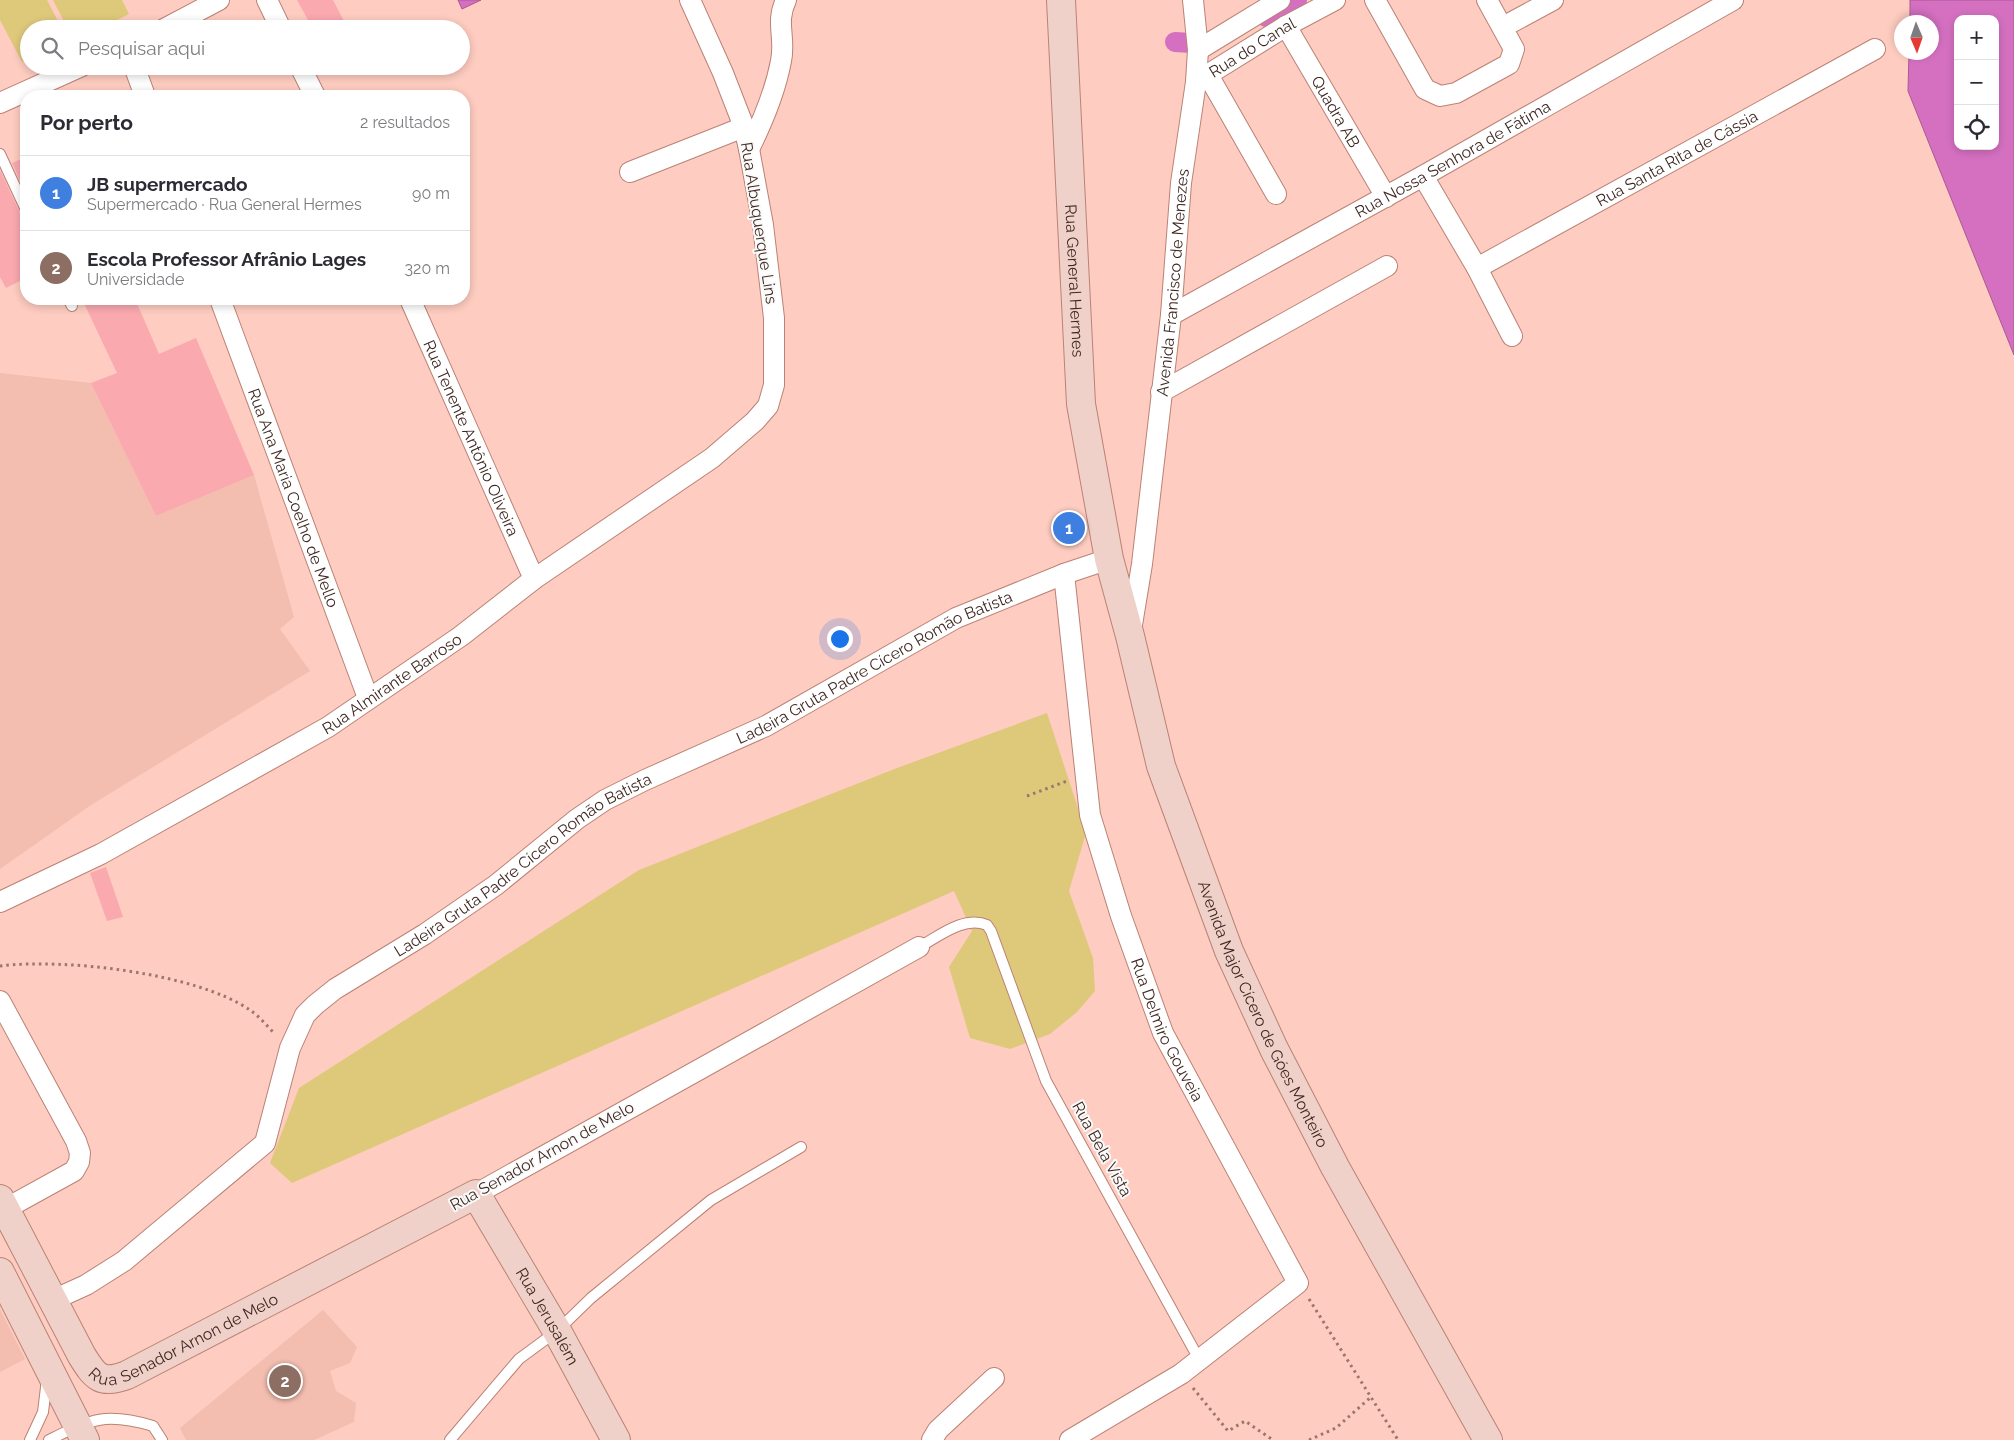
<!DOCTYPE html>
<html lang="pt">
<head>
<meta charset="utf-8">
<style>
  body { margin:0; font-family:Raleway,sans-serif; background:#f2f2f3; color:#2b2b33 }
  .controls { position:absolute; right:15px; top:15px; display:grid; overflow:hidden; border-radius:10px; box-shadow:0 2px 8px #0003 }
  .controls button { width:45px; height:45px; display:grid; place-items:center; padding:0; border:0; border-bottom:1px solid #e1e1e2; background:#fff; color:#2b2b33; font:25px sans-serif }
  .compass { position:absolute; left:1894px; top:15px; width:45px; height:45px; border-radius:50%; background:#fff; box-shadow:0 2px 8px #0003; rotate:178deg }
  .you { position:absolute; left:839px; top:638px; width:18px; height:18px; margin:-12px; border:4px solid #fff; border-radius:50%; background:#1a73e8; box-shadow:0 0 0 8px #1a73e833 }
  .badge { display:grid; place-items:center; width:32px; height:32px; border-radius:50%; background:#387c8b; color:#fff; font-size:16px; font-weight:700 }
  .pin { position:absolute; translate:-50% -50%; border:2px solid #fff; box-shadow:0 1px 5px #0006 }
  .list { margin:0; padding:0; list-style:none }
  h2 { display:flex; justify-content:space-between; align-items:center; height:65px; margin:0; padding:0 20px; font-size:21px }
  h2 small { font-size:16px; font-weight:400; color:#7c7c81 }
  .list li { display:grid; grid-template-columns:32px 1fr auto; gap:15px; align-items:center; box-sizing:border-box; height:75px; padding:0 20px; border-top:1px solid #e1e1e2 }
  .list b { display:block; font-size:19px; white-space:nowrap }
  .list p { margin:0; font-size:16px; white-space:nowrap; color:#7c7c81 }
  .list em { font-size:16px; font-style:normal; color:#7c7c81 }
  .icon { flex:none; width:28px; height:28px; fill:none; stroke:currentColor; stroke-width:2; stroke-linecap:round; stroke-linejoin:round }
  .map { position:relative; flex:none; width:2014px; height:1440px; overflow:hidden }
  .search { position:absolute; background:#fff; box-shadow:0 2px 8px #0003; left:20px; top:20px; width:450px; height:55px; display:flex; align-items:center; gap:12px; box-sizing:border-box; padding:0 18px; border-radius:28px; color:#7c7c81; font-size:19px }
  .panel { position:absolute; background:#fff; box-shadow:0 2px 8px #0003; left:20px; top:90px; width:450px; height:215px; border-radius:20px }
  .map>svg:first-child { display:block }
  .built { fill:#f3bdaf }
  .green { fill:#dec97b }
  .water { fill:#d570c1; stroke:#a85a91; fill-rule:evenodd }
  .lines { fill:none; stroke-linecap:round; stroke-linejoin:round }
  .canal { stroke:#d570c1; stroke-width:20 }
  .building { fill:#faa9af }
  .lane-casing { stroke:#bb8274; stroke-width:12 }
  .street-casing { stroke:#bb8274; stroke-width:22 }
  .secondary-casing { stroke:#bb8274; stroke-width:30 }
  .path { stroke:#9a766d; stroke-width:3; stroke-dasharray:2.5 4; stroke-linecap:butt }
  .lane { stroke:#fff; stroke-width:10 }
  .street { stroke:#fff; stroke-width:20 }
  .secondary { stroke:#efd1c9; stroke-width:28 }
  .labels { text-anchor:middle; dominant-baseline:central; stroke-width:4; stroke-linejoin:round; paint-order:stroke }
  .street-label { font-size:16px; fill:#3f2822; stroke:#fafafa }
</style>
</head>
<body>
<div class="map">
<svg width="2014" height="1440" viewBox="0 0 2014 1440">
  <rect width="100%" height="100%" fill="#feccc0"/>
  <!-- built -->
  <g class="built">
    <path d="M0 373 91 383 156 516 254 475 294 617 280 629 310 671 91 805 0 869Z"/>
    <path d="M0 1309 25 1359 0 1372Z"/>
    <path d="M323 1310 357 1347 350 1363 330 1371 336 1391 356 1403 354 1422 314 1440H186L180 1428Z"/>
  </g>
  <!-- green -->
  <g class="green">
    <path d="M0 0H47L62 29H29V59L22 62 0 20Z"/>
    <path d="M53 0H122L129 14 99 29H68Z"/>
    <path d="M1047 713 1086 833 1069 891 1093 958 1095 991 1077 1012 1050 1034 1010 1049 970 1038 949 967 972 931 954 891 292 1183 270 1163 299 1088 639 870 897 768Z"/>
  </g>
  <!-- water -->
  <g class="water">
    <path d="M458 0H481L462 9Z"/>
    <path d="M1910 0H2014V355L1908 91 1909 53 1932 52V22H1910ZM1958 19H1995V146H1958Z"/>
  </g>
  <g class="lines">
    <!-- canal -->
    <g class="canal">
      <path d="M1266 17 1297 0"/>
      <path d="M1175 42 1191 43"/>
    </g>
  </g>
  <!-- building -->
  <g class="building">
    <path d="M297 0H333L348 29H313Z"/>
    <path d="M26 157V194L12 163Z"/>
    <path d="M0 170 20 213 26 217V278L6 288 0 277Z"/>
    <path d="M82 299H135L159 354 196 338 254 475 156 516 91 383 117 373Z"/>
    <path d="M106 867 123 917 107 921 90 873Z"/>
  </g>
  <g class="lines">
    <!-- lane casing -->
    <g class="lane-casing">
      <g id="lane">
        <path d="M0 154 26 210"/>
        <path d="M68 299 72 306"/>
        <path d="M919 947C938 937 964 915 987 925L991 931 1046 1081 1200 1361"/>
        <path d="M30 1440 43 1412 47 1379"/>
        <path d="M49 1440C92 1419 105 1412 153 1426L162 1440"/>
        <path d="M450 1440 519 1359 557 1331 591 1298 711 1200 801 1147"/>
      </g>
    </g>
    <!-- street casing -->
    <g class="street-casing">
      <g id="street">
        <path d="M267 0 281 29"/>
        <path d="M1375 0 1425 89 1440 96 1456 93 1509 64 1514 49 1487 0"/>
        <path id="s1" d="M1286 26 1386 197"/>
        <path d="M1503 27 1553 0"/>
        <path d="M164 29 219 0"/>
        <path d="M1198 50 1280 0"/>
        <path d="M134 66 145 96"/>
        <path d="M300 66 315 96"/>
        <path d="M1208 75 1276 194"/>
        <path id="s2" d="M1196 82 1286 26 1335 0"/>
        <path d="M0 103 82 66"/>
        <path d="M749 149C763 121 775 93 781 61 786 37 775 23 786 0"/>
        <path d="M630 172 744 127"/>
        <path d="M1423 176 1477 268 1512 336"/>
        <path id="s3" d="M1477 268 1875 49"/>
        <path id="s4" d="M220 299 368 698"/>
        <path id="s5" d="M410 299 534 579"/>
        <path id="s6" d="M1171 315 1423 176 1733 0"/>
        <path d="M1161 392 1387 266"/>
        <path id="s7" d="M1064 574 1090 815 1121 916 1163 1033 1298 1283 1181 1374 1070 1440"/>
        <path id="s8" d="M1131 631 1142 564 1171 315 1181 183 1196 82 1198 50 1193 0"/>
        <path id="s9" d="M0 902 101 854 328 727 461 636 534 579 712 458 755 421 768 406 774 385V318L763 225 749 149 744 127 723 73 690 0"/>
        <path d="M0 1001 76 1141 80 1153 79 1162 74 1171 5 1209"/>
        <path d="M476 1194 919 947"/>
        <path id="s10" d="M53 1300 86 1285 124 1261 265 1143 290 1048 305 1015 315 1005 335 989 425 934 496 885 577 819 605 800 645 780 766 726 956 618 1064 574 1109 559"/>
        <path d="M932 1440 938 1430 994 1378"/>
      </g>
    </g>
    <!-- secondary casing -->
    <g class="secondary-casing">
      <g id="secondary">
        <path id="s11" d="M1061 0 1081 404 1109 559 1130 636 1161 766 1229 951 1274 1049 1335 1167 1488 1440"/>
        <path id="s12" d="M0 1199 82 1356C95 1377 101 1385 127 1375L476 1194 557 1331 616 1440"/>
        <path d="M0 1272 85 1440"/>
      </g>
    </g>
    <!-- path -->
    <g class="path">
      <path d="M1027 796 1067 781"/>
      <path d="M0 966C64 958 196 973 250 1010 259 1016 267 1026 275 1034"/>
      <path d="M1309 1299 1398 1440"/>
      <path d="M1193 1388 1228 1431 1245 1421 1273 1440"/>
      <path d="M1309 1440 1336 1428 1371 1397"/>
    </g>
    <!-- lane -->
    <use href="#lane" class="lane"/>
    <!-- street -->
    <use href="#street" class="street"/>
    <!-- secondary -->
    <use href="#secondary" class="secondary"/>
  </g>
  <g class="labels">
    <!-- street labels -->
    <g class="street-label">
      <text stroke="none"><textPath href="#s2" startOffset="66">Rua do Canal</textPath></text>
      <text stroke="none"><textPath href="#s1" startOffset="99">Quadra AB</textPath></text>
      <text stroke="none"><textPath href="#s3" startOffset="228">Rua Santa Rita de Cássia</textPath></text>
      <text stroke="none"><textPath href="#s6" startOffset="322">Rua Nossa Senhora de Fátima</textPath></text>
      <text transform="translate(759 223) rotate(81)">Rua Albuquerque Lins</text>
      <text stroke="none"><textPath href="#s11" startOffset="281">Rua General Hermes</textPath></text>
      <text stroke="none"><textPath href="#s8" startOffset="351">Avenida Francisco de Menezes</textPath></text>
      <text stroke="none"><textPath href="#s5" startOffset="152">Rua Tenente Antônio Oliveira</textPath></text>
      <text stroke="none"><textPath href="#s4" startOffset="212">Rua Ana Maria Coelho de Mello</textPath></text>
      <text stroke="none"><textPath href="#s10" startOffset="1070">Ladeira Gruta Padre Cícero Romão Batista</textPath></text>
      <text stroke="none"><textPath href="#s9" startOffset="449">Rua Almirante Barroso</textPath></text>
      <text stroke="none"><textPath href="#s10" startOffset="665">Ladeira Gruta Padre Cícero Romão Batista</textPath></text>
      <text stroke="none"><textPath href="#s11" startOffset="1044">Avenida Major Cícero de Góes Monteiro</textPath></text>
      <text stroke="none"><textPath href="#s7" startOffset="471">Rua Delmiro Gouveia</textPath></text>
      <text transform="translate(1102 1149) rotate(61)">Rua Bela Vista</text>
      <text transform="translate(542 1156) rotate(-29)">Rua Senador Arnon de Melo</text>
      <text stroke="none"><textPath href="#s12" startOffset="768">Rua Jerusalém</textPath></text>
      <text stroke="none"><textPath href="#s12" startOffset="298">Rua Senador Arnon de Melo</textPath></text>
    </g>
  </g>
</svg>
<div class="controls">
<button>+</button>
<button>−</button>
<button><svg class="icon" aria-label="locate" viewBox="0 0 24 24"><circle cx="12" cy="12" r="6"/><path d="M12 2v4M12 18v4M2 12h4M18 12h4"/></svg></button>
</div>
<svg class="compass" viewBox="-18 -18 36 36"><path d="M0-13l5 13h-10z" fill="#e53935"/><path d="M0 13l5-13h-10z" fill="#7c7c81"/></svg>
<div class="you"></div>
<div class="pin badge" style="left:1069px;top:528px;background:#3f7fe0">1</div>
<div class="pin badge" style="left:285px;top:1381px;background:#8d6e63">2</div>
<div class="search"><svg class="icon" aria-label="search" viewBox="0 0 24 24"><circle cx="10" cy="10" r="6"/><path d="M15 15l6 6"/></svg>Pesquisar aqui</div>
<section class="panel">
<h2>Por perto<small>2 resultados</small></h2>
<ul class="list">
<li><span class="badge" style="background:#3f7fe0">1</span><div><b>JB supermercado</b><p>Supermercado · Rua General Hermes</p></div><em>90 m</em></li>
<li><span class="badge" style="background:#8d6e63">2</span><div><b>Escola Professor Afrânio Lages</b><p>Universidade</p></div><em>320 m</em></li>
</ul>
</section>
</div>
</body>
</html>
